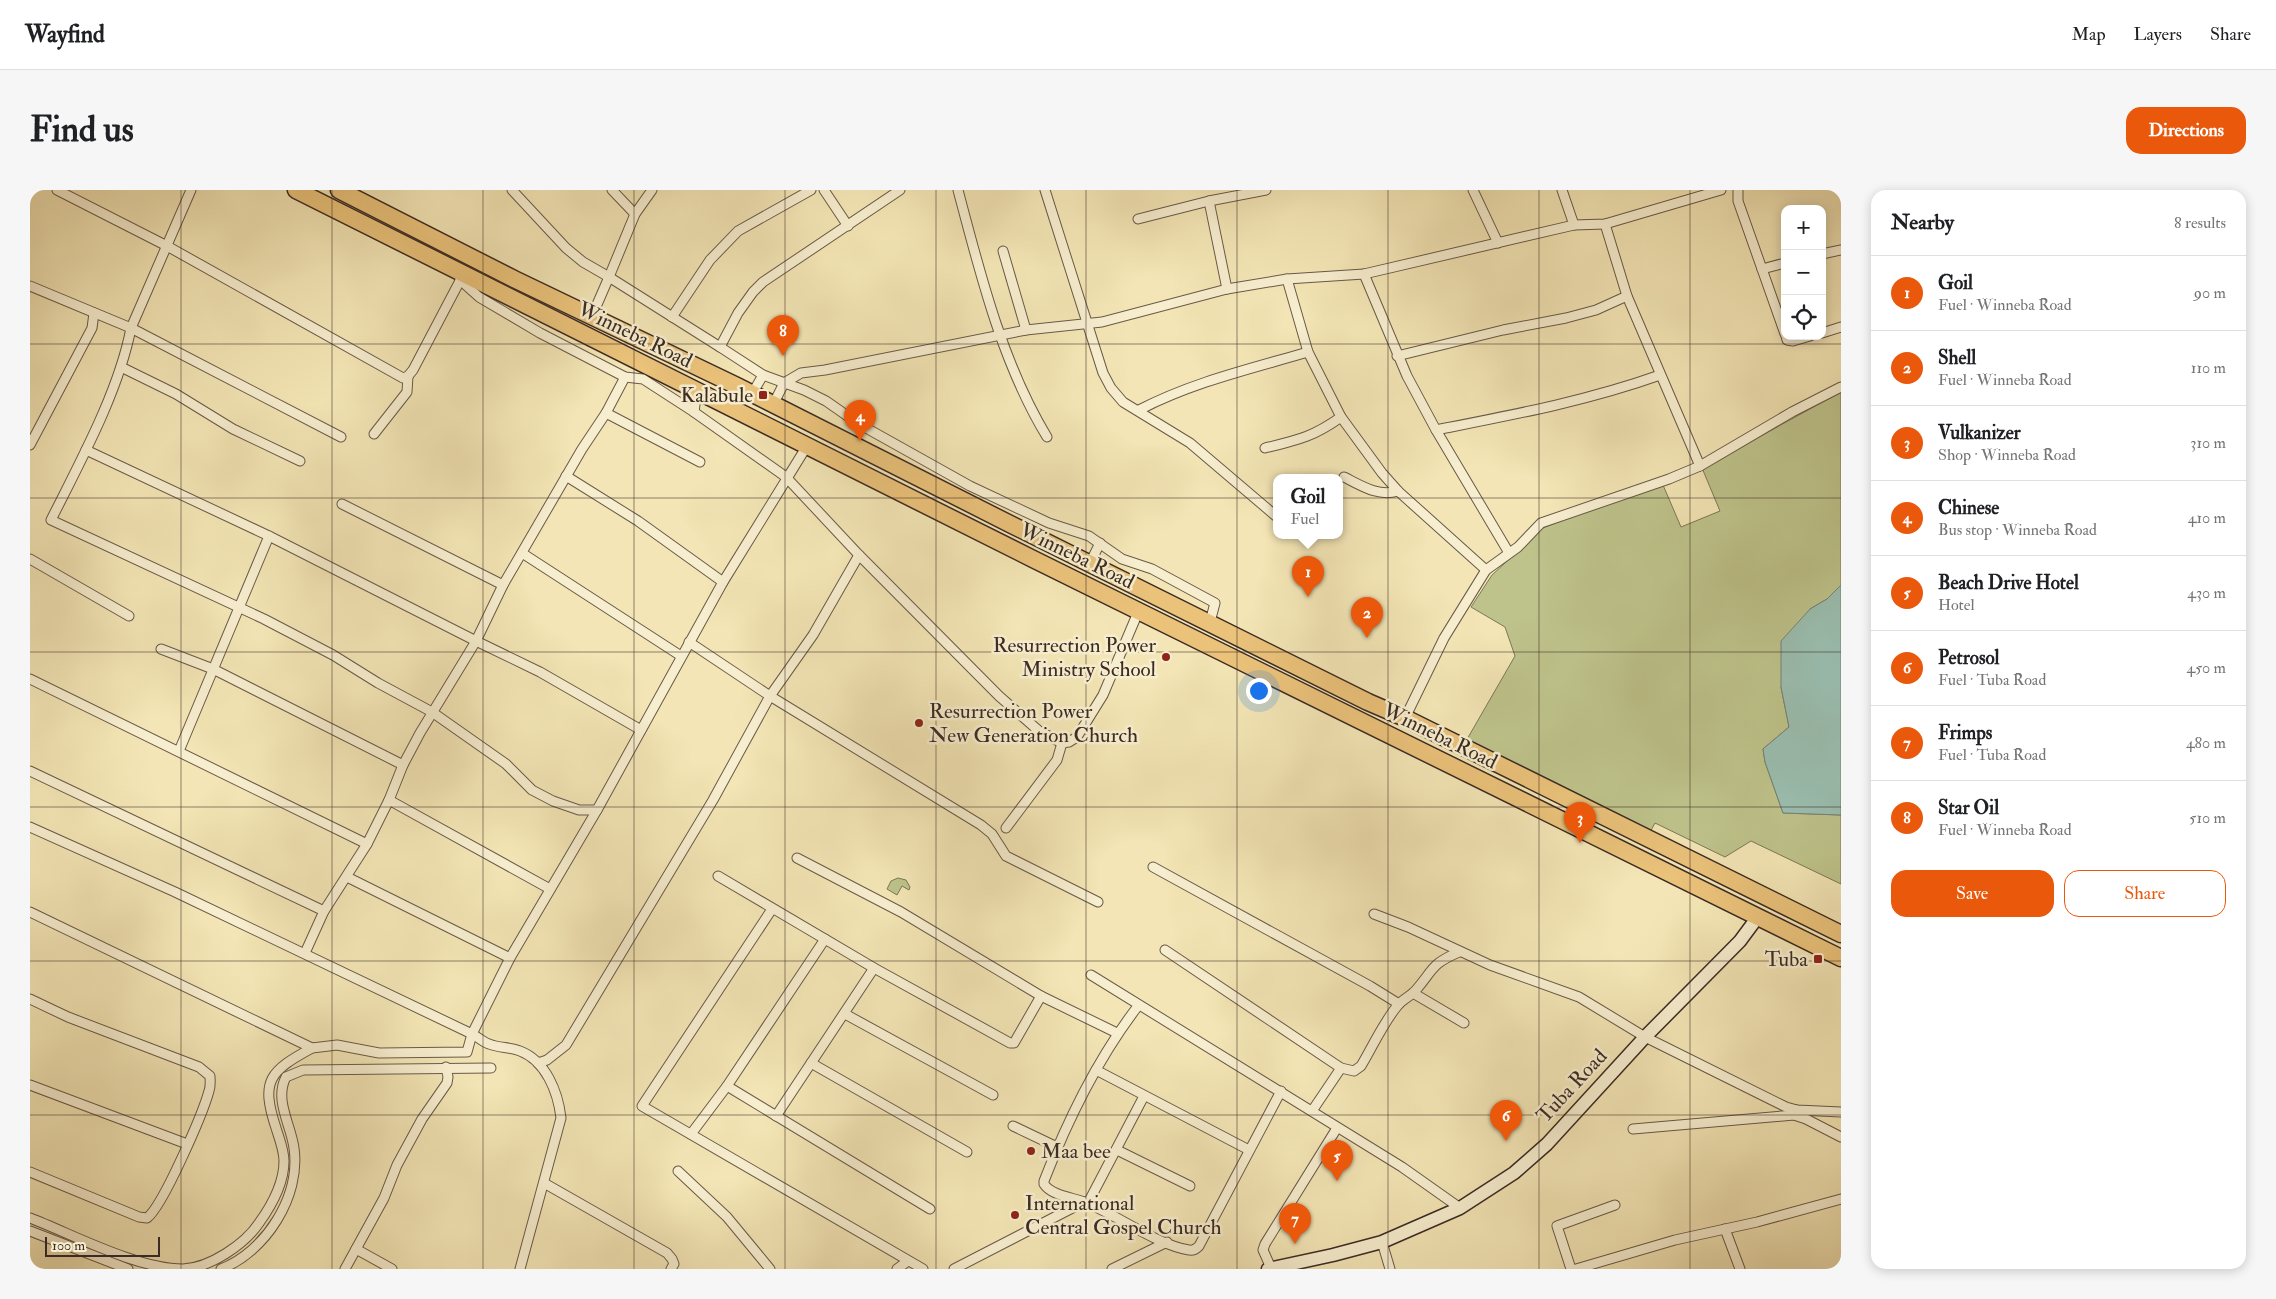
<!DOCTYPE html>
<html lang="en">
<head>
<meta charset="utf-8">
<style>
  body { margin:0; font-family:"IM FELL Double Pica",serif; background:#f6f6f6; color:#202124 }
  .controls { position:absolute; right:15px; top:15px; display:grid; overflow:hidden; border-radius:10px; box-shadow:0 2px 12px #0003 }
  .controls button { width:45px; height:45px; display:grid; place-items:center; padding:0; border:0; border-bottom:1px solid #e0e0e0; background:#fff; color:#202124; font:25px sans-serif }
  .scale { position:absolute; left:15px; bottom:12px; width:115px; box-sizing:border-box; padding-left:5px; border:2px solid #3b2b24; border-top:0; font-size:14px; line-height:18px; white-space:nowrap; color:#3b2b24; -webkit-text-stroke:4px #f7eecf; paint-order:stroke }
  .you { position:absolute; left:1228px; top:500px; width:18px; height:18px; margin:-12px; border:4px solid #fff; border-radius:50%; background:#1a73e8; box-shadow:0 0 0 8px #1a73e833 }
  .badge { display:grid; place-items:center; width:32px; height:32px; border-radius:50%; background:#ea580c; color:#fff; font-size:16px; font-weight:700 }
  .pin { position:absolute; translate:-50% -41px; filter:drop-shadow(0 1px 2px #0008) }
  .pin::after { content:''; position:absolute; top:26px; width:18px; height:15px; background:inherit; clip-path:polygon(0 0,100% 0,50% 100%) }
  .popup { position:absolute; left:1243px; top:284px; width:70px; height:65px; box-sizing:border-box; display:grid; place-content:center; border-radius:10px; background:#fff; filter:drop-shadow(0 1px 4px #0005); font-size:16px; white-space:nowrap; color:#757577 }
  .popup b { font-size:19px; color:#202124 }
  .popup::after { content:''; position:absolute; left:50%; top:100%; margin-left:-10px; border:10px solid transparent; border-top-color:#fff }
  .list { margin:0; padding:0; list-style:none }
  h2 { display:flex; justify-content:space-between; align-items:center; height:65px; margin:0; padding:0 20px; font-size:21px }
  h2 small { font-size:16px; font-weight:400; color:#757577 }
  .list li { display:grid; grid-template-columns:32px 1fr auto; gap:15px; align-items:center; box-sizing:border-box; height:75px; padding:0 20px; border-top:1px solid #e0e0e0 }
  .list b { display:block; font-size:19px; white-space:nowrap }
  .list p { margin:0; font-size:16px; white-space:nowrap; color:#757577 }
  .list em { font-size:16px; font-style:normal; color:#757577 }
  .actions { display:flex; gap:10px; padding:15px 20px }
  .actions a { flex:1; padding:11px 0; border:1px solid #ea580c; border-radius:15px; text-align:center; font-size:18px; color:#ea580c }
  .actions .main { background:#ea580c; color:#fff }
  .icon { flex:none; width:28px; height:28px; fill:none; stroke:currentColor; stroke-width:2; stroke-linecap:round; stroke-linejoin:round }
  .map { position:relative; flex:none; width:1811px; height:1079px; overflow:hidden; border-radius:15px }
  header { display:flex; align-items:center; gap:30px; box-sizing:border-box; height:70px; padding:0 25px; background:#fff; border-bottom:1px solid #e0e0e0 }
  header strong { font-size:24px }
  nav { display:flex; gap:28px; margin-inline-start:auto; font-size:18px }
  .intro { display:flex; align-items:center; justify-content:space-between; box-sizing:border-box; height:120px; padding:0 30px }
  h1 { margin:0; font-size:35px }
  .button { padding:12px 22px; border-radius:15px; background:#ea580c; color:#fff; font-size:18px; font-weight:700 }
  main { display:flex; gap:30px; padding:0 30px }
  aside { flex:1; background:#fff; border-radius:15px; box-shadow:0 2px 12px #0003 }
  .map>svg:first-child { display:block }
  .green { fill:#bec38b; stroke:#7c7758 }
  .water { fill:#9bbfb1; stroke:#758479 }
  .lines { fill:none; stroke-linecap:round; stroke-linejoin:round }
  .street-casing { stroke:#695a48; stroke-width:11 }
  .secondary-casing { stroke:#3b2b24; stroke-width:15 }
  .highway-casing { stroke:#3b2b24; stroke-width:19 }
  .street { stroke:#f7eecf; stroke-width:9 }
  .secondary { stroke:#f7eecf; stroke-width:12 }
  .highway { stroke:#eac27a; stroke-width:16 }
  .grid { fill:none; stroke:#3b2b24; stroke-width:1; stroke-opacity:0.55 }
  .poi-dot { fill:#8f2418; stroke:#f7eecf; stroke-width:2 }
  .labels { text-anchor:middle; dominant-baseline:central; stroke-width:5; stroke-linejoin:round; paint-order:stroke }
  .street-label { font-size:21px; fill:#3b2b24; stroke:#f7eecf }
  .poi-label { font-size:21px; fill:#3b2b24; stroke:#f7eecf; text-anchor:end }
</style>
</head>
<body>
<header>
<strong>Wayfind</strong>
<nav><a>Map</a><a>Layers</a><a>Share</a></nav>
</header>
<div class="intro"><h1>Find us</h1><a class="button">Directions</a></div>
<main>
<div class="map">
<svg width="1811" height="1079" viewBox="0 0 1811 1079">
  <rect width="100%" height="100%" fill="#f3e5b5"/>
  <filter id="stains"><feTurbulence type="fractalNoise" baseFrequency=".004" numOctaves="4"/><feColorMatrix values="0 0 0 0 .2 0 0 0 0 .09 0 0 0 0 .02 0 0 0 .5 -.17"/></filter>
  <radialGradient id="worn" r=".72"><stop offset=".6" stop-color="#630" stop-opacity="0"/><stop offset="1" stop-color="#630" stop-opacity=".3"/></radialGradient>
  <!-- green -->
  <g class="green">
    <path d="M1811 202V395L1797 409 1780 419 1751 497 1759 537 1733 559 1735 572 1753 623 1811 625V694L1721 651 1695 667 1625 633 1619 644 1436 551 1485 466 1475 437 1441 417 1462 385 1513 338 1558 320 1633 295 1651 337 1690 321 1672 278Z"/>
    <path d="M868 688 876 690 880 697 879 700 872 696 867 705 857 699 861 691Z"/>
  </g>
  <!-- water -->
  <path class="water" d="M1811 395V625L1753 623 1735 572 1733 559 1759 537 1751 497V451L1780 419 1797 409Z"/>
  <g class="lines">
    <!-- street casing -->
    <g class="street-casing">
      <g id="street">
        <path d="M27 0 137 56 373 188 378 186 383 180 434 83"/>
        <path d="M482 0 536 58 553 72 579 87 605 24 622 0"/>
        <path d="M582 0 605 24"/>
        <path d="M794 0 818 36"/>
        <path d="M928 0C950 83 972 173 1017 247"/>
        <path d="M1015 0 1073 183 1081 198 1093 212 1160 253 1247 327"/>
        <path d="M1443 0 1468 53"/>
        <path d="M1532 0 1544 35"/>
        <path d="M1708 0V11L1732 79 1755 73"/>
        <path d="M1179 11 1236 0"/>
        <path d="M1108 29 1179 11 1197 99"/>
        <path d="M973 61 996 140"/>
        <path d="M1792 64 1811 60"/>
        <path d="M1732 79 1755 144"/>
        <path d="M1334 84 1377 186 1406 240 1479 363"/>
        <path d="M1257 89 1278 162 1311 227 1352 283 1368 301 1456 380"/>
        <path d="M430 90 449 107 510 143 595 187 613 189 664 222 667 200"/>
        <path d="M0 96 101 138 161 0"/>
        <path d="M1597 106 1670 276"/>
        <path d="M562 126 579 87 690 157"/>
        <path d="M642 127 680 70 708 41 781 0"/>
        <path d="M1792 143 1811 137"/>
        <path d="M1756 146 1757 150 1763 151 1780 146"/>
        <path d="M1367 166 1473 140 1536 128 1566 120 1597 106 1575 34"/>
        <path d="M91 177 146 204 203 239 270 271"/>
        <path d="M733 185 774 200 796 211 829 234 940 296 1019 333 1059 346 1092 369 1122 379 1185 413 1180 432"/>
        <path d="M722 204 733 185 690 157 708 123 723 102 733 92 870 0"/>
        <path d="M743 215 754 193 771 183 795 180 996 140 1072 132 1197 99 1257 89 1334 84 1544 35 1575 34 1691 0"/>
        <path d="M1109 220C1163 192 1220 179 1278 162"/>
        <path d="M664 222 756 287 829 365 969 506 1009 541 1032 553 1039 552 1047 547 1073 505 1109 420"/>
        <path d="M576 223 670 272"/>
        <path d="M1406 240C1482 225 1557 211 1630 185"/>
        <path d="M344 244 377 202 378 186"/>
        <path d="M311 247 101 138C89 201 50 272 21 330L234 429 303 465 348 493 402 522 476 574 502 600 523 611 549 620H567"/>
        <path d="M0 255 62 138 64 123"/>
        <path d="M1235 258C1268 250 1283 247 1311 227"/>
        <path d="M56 260 239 346 446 451 510 482 611 540"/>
        <path d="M536 286 608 331 693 392"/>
        <path d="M1314 287C1332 296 1348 307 1368 301"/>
        <path d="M312 314 473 395"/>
        <path d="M492 363 651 466"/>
        <path d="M0 369 99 426"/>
        <path d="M1060 373 1070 353"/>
        <path d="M659 452 740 506 951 635 962 644 976 666 1068 712"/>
        <path d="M131 459 183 479 373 575"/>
        <path d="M0 489 337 654"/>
        <path d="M1375 528 1414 448 1456 380 1488 357 1511 333 1639 289 1670 276 1762 222 1811 197"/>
        <path d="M149 561 239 346"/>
        <path d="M0 581 294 721"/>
        <path d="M359 610 520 699"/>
        <path d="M0 637 145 702 442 844C448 847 453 852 459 854 469 858 480 857 490 861 516 871 528 902 531 928L490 1079"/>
        <path d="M976 638 1027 570 1032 553"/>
        <path d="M767 668 871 722 1011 806 1087 843"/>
        <path d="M1123 677 1340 796 1369 814"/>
        <path d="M688 686 844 778 980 853H984L1011 806"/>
        <path d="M317 687 480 768"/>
        <path d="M742 719 612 916 893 1079"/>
        <path d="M0 722 282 858 307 855 349 863 437 862 442 844 480 768 567 620 693 392 777 256"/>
        <path d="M1344 724 1378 737 1460 775 1549 807 1615 847 1756 917 1767 920 1811 922"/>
        <path d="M1135 760 1311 878"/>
        <path d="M275 763 294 721 337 654 359 610 373 575 390 543 446 451 473 395 552 259 576 223 595 187"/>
        <path d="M1061 785 1372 977 1430 1018"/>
        <path d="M1383 803 1434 833"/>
        <path d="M0 809 38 827 169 877 180 886C180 890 181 896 179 901 173 923 133 1016 117 1028L109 1027 0 982"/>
        <path d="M1108 816C1068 868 1038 929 1014 991V994C1021 1006 1047 1008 1059 1014 1088 1026 1130 1056 1159 1060 1163 1061 1166 1059 1169 1056L1251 901"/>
        <path d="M815 824 963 905"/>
        <path d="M508 873 517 870 536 855 683 610 740 506 783 445 829 365"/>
        <path d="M781 873 937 962"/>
        <path d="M1066 880 1219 960"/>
        <path d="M0 895 157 954"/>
        <path d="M697 896 900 1019"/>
        <path d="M1282 921 1311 878 1324 881 1331 876C1343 856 1353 833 1368 815 1373 809 1381 806 1386 800 1404 779 1401 774 1429 762"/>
        <path d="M1764 925 1776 929 1811 947"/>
        <path d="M746 926 844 778"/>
        <path d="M983 936 1027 957"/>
        <path d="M1603 939 1764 925 1767 920"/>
        <path d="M661 944 697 896 795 749"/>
        <path d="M1087 960 1160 996"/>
        <path d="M648 981 697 1027 740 1079"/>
        <path d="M514 993 637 1063 642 1069 644 1074 641 1079"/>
        <path d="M1058 1013 1114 906"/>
        <path d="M0 1028C44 1045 107 1079 153 1079 180 1078 215 1054 229 1033 242 1015 254 994 254 971 254 960 249 948 246 938 230 890 240 881 282 858"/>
        <path d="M1695 1039 1710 1079"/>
        <path d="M0 1041 98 1079"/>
        <path d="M1352 1052 1360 1079"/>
        <path d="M326 1059 362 1079"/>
        <path d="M1241 1078 1233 1060 1235 1054 1307 938"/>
        <path d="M191 1079C235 1062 271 1007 264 958 261 935 244 910 256 887L273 880 461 878"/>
        <path d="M315 1079 354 1008 367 975 392 929 417 893 418 887 416 877"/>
        <path d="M867 1079 878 1071"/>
        <path d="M924 1079 1054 1012"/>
        <path d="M1082 1079 1137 1052"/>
        <path d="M1541 1079 1527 1036 1585 1015"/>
        <path d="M1546 1079 1645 1050 1727 1032 1811 1009"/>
      </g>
    </g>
    <!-- secondary casing -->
    <g class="secondary-casing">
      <path id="secondary" d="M1238 1079 1303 1065 1352 1052 1430 1018 1484 983 1517 954 1615 847 1710 751 1727 728"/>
    </g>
    <!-- highway casing -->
    <g class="highway-casing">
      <g id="highway">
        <path d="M266 0 1003 369 1811 768"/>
        <path d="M309 0 484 89 707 196 982 335 1338 512 1375 528 1811 744"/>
      </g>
    </g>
    <!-- street -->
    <use href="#street" class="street"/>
    <!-- secondary -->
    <use href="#secondary" class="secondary"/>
    <!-- highway -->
    <use href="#highway" class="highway"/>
  </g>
  <!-- grid -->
  <path class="grid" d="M151 0V1079M302 0V1079M453 0V1079M604 0V1079M755 0V1079M906 0V1079M1056 0V1079M1207 0V1079M1358 0V1079M1509 0V1079M1660 0V1079M0 154H1811M0 308H1811M0 462H1811M0 617H1811M0 771H1811M0 925H1811"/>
  <!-- markers -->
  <g class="poi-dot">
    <rect x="728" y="200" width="10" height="10" rx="2.5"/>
    <circle cx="1136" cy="467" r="5"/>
    <circle cx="889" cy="533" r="5"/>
    <rect x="1783" y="764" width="10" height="10" rx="2.5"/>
    <circle cx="1001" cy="961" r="5"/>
    <circle cx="985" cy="1025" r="5"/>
  </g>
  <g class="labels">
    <!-- street labels -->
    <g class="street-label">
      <text transform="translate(605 145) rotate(26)">Winneba Road</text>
      <text transform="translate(1047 366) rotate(26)">Winneba Road</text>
      <text transform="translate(1410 546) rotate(26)">Winneba Road</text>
      <text transform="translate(1542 896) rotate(-47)">Tuba Road</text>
    </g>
    <!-- poi labels -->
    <g class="poi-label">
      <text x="723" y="205">Kalabule</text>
      <text x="1126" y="455">Resurrection Power<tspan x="1126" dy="24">Ministry School</tspan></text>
      <text x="899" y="521" text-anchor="start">Resurrection Power<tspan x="899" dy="24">New Generation Church</tspan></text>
      <text x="1778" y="769">Tuba</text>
      <text x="1011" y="961" text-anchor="start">Maa bee</text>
      <text x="995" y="1013" text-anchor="start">International<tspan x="995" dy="24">Central Gospel Church</tspan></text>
    </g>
  </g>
  <rect width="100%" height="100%" filter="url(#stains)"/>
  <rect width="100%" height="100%" fill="url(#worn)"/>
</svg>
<div class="controls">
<button>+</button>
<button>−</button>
<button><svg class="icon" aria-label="locate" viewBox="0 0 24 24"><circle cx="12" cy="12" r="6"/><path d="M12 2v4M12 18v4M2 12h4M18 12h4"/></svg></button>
</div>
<div class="scale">100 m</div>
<div class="you"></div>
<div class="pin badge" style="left:1278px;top:407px">1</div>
<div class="popup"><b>Goil</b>Fuel</div>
<div class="pin badge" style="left:1337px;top:448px">2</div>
<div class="pin badge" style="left:1550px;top:653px">3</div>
<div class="pin badge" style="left:830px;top:251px">4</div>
<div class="pin badge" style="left:1307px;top:991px">5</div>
<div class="pin badge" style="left:1476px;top:951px">6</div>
<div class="pin badge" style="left:1265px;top:1054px">7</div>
<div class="pin badge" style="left:753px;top:166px">8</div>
</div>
<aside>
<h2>Nearby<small>8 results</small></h2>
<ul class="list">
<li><span class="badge">1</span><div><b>Goil</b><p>Fuel · Winneba Road</p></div><em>90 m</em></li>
<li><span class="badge">2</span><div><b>Shell</b><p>Fuel · Winneba Road</p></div><em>110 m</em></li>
<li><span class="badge">3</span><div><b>Vulkanizer</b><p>Shop · Winneba Road</p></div><em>310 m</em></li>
<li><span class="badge">4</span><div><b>Chinese</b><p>Bus stop · Winneba Road</p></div><em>410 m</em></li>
<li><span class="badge">5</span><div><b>Beach Drive Hotel</b><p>Hotel</p></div><em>430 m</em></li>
<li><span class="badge">6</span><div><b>Petrosol</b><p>Fuel · Tuba Road</p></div><em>450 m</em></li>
<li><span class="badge">7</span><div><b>Frimps</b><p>Fuel · Tuba Road</p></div><em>480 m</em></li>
<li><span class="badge">8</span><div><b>Star Oil</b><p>Fuel · Winneba Road</p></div><em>510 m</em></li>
</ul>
<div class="actions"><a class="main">Save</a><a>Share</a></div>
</aside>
</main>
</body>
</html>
